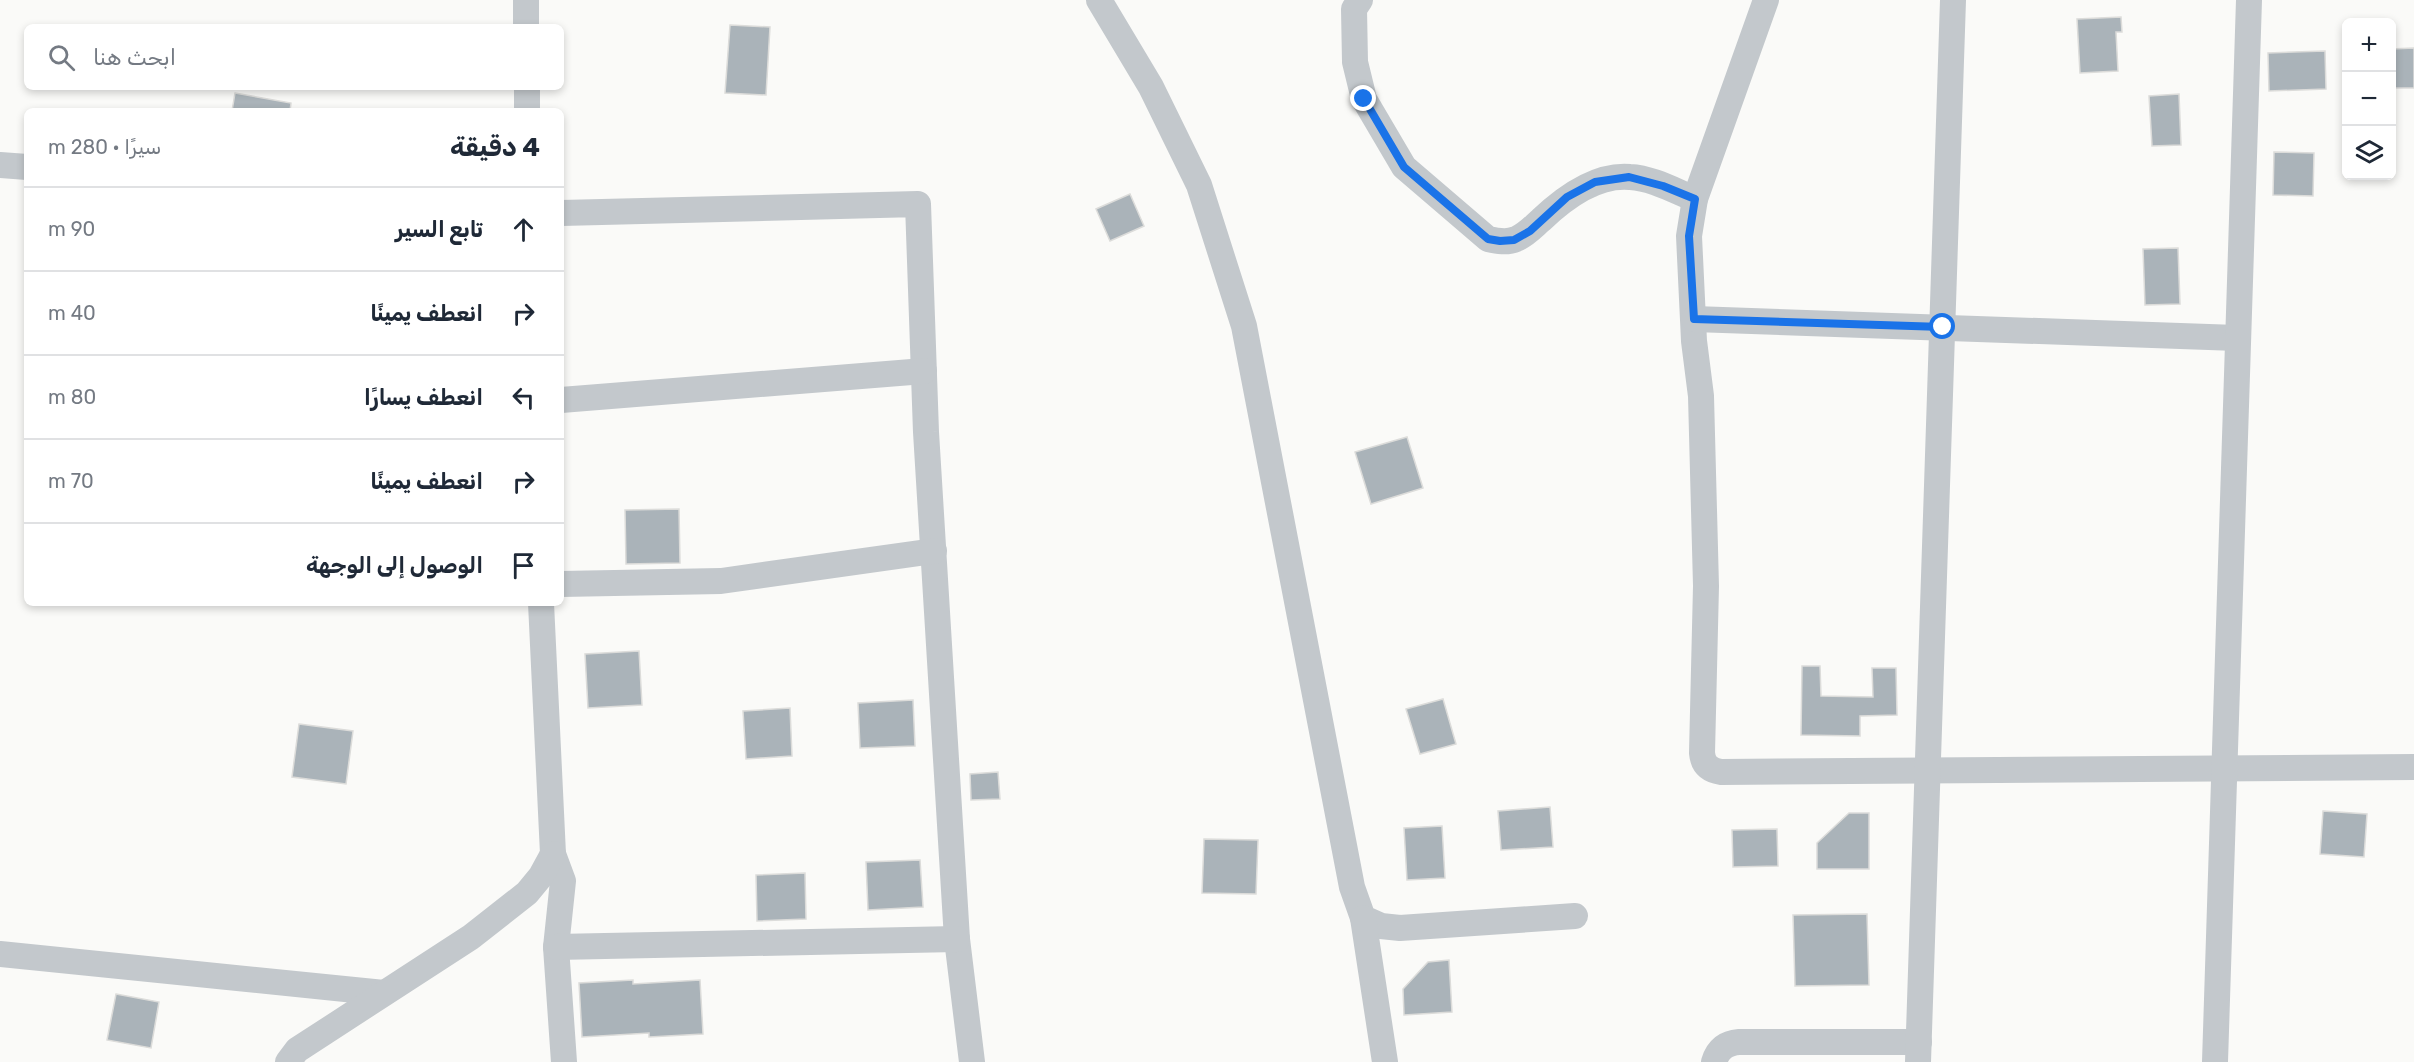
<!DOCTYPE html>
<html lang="ar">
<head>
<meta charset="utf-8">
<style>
  body { margin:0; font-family:Rubik,Cairo,sans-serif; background:#f2f2f3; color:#1f2937; direction:rtl }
  .controls { position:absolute; right:18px; top:18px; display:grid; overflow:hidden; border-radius:9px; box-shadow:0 3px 9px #0003 }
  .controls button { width:54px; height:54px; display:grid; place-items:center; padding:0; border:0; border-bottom:2px solid #e0e1e3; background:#fff; color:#1f2937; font:30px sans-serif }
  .stop { position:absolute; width:18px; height:18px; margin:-14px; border:4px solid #1a73e8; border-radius:50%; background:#fff }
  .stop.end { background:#1a73e8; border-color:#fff; box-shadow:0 2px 6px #0008 }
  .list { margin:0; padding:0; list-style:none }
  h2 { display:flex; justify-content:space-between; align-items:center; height:78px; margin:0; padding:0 24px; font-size:26px }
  h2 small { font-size:20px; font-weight:400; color:#747a83 }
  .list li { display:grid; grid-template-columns:39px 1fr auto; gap:18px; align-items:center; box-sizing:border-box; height:84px; padding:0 24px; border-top:2px solid #e0e1e3 }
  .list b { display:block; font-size:22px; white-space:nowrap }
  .list em { font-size:20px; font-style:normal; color:#747a83 }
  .icon { flex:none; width:33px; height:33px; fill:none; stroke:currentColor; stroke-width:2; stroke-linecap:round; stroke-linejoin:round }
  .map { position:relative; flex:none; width:2414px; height:1062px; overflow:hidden; direction:ltr }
  .search { position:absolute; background:#fff; box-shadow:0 3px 9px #0003; left:24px; top:24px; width:540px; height:66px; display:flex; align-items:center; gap:15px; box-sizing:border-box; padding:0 21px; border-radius:9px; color:#747a83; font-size:22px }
  .panel { position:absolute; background:#fff; box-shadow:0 3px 9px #0003; left:24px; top:108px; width:540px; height:498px; border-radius:9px; direction:rtl }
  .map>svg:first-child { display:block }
  .building { fill:#aab3b9; stroke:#dcdcda; stroke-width:1.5 }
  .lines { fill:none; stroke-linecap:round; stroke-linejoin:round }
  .minor { stroke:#c3c8cc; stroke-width:26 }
  .route { stroke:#1a73e8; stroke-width:8 }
</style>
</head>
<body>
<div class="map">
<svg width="2414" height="1062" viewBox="0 0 2414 1062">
  <rect width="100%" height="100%" fill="#fafaf8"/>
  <!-- building -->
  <g class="building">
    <path d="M2121 17 2122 32H2116L2118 71 2080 73 2077 19Z"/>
    <path d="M730 25 770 27 766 95 725 93Z"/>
    <path d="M2414 48V88H2391V49Z"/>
    <path d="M2325 51 2326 89 2269 91 2268 53Z"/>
    <path d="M235 93 291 103 290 111H232Z"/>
    <path d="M2179 94 2181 145 2152 146 2149 96Z"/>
    <path d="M2274 152 2314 153 2313 196 2273 195Z"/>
    <path d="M1130 194 1144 226 1110 241 1096 209Z"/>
    <path d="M2178 248 2180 304 2145 305 2143 249Z"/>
    <path d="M1407 437 1423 488 1371 504 1355 452Z"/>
    <path d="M679 509 680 563 626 564 625 510Z"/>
    <path d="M639 651 642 705 588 708 585 654Z"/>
    <path d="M1802 666H1820L1821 696 1873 697 1872 668H1896L1897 715 1860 716V736L1801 735Z"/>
    <path d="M1443 699 1456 744 1420 754 1406 709Z"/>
    <path d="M913 700 915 746 860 748 858 703Z"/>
    <path d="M790 708 792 756 746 759 743 711Z"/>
    <path d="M299 724 353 731 346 784 292 777Z"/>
    <path d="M998 772 1000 799 971 800 970 774Z"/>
    <path d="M1550 807 1553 847 1501 850 1498 811Z"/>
    <path d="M2323 811 2367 814 2364 857 2320 854Z"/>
    <path d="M1849 813H1869V869H1817V843Z"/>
    <path d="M1442 826 1445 878 1407 880 1404 828Z"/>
    <path d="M1777 829 1778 866 1733 867 1732 830Z"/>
    <path d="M1204 839 1258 840 1256 894 1202 893Z"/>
    <path d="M920 860 923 907 868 910 866 862Z"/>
    <path d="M805 873 806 919 757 921 756 875Z"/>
    <path d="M1867 914 1869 985 1795 986 1793 915Z"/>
    <path d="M1449 960 1452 1012 1404 1015 1403 989 1428 962Z"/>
    <path d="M633 980V984L700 980 703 1034 649 1037V1033L582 1037 579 983Z"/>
    <path d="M116 994 159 1002 151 1048 107 1040Z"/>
  </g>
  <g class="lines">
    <!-- minor -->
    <g class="minor">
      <path d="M526 0V27"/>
      <path d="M1099 0 1151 87 1199 185 1244 326 1352 887 1363 918 1381 926 1400 928 1575 916"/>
      <path d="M1360 0 1354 9 1355 62 1364 99 1404 167 1488 239C1497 241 1507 243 1516 239 1526 235 1533 227 1541 220 1564 198 1596 174 1630 177 1652 178 1675 191 1695 199"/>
      <path d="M1766 0 1695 199 1689 236 1694 341 1701 396 1706 586 1702 753C1703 764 1709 770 1721 772L2414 767"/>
      <path d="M527 87V111"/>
      <path d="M0 165 27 167"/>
      <path d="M561 213 918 204 926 432 957 939 972 1062"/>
      <path d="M1694 319 2237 338"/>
      <path d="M561 400 924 371"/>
      <path d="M561 584 721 581 934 551"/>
      <path d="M541 603 553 854 563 881 556 947 564 1062"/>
      <path d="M1363 918 1385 1062"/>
      <path d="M556 947 957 939"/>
      <path d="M0 954 384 993"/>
      <path d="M288 1062 297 1050 471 937 527 893 541 876 553 854"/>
      <path d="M1714 1062C1718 1049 1726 1043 1739 1042H1919"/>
      <path d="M1918 1062 1953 0"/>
      <path d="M2215 1062 2249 0"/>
    </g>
  </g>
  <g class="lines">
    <!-- route -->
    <path class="route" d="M1364 99 1404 167 1488 239 1500 241 1514 240 1530 231 1567 197 1595 182 1629 177 1663 186 1695 199 1689 236 1694 319 1943 327"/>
  </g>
</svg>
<div class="controls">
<button>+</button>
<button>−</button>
<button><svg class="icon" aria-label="layers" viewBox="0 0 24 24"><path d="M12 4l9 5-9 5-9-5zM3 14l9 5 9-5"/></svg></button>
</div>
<div class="stop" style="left:1943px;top:327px"></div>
<div class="stop end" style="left:1364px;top:99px"></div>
<div class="search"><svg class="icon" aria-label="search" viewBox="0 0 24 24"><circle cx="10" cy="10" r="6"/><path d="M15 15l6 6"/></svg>ابحث هنا</div>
<section class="panel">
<h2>4 دقيقة<small>سيرًا · 280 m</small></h2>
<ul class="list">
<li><svg class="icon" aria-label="ahead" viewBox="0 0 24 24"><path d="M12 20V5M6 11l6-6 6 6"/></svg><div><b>تابع السير</b></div><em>90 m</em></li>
<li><svg class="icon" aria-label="right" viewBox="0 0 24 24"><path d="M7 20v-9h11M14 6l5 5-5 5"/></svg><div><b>انعطف يمينًا</b></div><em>40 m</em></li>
<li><svg class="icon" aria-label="left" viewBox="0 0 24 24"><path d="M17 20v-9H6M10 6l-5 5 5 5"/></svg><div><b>انعطف يسارًا</b></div><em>80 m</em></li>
<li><svg class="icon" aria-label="right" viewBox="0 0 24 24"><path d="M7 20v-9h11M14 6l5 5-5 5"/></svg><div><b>انعطف يمينًا</b></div><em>70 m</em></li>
<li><svg class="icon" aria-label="arrive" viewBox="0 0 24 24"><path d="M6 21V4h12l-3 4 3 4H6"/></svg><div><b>الوصول إلى الوجهة</b></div></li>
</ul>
</section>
</div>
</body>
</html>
